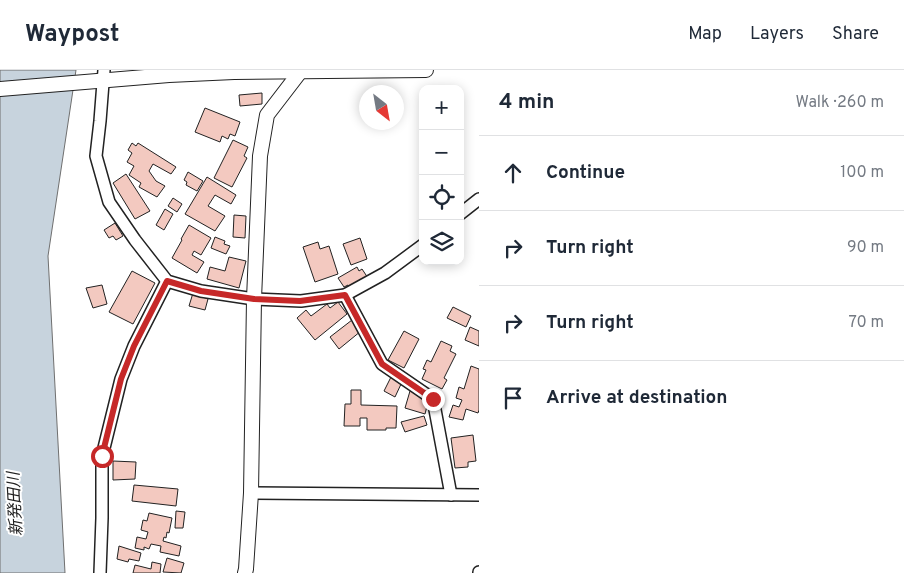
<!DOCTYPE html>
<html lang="en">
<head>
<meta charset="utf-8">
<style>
  body { margin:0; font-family:Overpass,"Noto Sans JP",sans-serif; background:#f2f2f3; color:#1f2937 }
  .controls { position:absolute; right:15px; top:15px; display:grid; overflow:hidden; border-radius:10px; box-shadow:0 2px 12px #0003 }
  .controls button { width:45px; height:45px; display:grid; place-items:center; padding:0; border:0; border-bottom:1px solid #e0e1e3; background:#fff; color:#1f2937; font:25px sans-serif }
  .compass { position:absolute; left:359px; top:15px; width:45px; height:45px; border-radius:50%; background:#fff; box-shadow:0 2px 12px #0003; rotate:149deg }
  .stop { position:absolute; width:15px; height:15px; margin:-11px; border:4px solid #c62828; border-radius:50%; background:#fff }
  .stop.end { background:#c62828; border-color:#fff; box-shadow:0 1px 5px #0008 }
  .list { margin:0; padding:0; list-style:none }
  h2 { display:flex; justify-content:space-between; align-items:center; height:65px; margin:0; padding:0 20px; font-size:21px }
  h2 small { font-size:16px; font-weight:400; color:#747a83 }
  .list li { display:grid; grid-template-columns:32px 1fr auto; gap:15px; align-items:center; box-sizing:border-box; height:75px; padding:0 20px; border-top:1px solid #e0e1e3 }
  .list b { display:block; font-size:19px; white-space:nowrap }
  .list em { font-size:16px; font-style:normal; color:#747a83 }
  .icon { flex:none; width:28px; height:28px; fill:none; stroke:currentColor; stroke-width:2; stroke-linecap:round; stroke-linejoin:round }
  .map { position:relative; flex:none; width:479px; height:503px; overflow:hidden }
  header { display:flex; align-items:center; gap:30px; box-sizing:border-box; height:70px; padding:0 25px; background:#fff; border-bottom:1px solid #e0e1e3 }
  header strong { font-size:24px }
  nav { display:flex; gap:28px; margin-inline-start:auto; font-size:18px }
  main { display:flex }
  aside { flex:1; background:#fff }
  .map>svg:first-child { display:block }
  .water { fill:#c7d3dd; stroke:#6f6f6f }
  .building { fill:#f3c9c0; stroke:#222 }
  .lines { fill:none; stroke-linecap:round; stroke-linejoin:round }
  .minor-casing { stroke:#222; stroke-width:14 }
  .tertiary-casing { stroke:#222; stroke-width:16 }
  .minor { stroke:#fff; stroke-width:11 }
  .tertiary { stroke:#fff; stroke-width:14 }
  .route { stroke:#c62828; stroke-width:6 }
  .labels { text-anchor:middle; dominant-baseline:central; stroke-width:4; stroke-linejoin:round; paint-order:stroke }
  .water-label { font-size:16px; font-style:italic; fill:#222; stroke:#fff }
</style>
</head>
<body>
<header>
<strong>Waypost</strong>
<nav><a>Map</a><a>Layers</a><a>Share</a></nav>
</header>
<main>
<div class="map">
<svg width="479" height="503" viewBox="0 0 479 503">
  <rect width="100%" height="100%" fill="#fff"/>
  <!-- water -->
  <path class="water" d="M0 0H76L48 186 65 503H0Z"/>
  <!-- building -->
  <g class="building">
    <path d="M262 23V34L240 36 239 25Z"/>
    <path d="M205 38 240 52 235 66 230 64 228 69 222 66 220 72 195 62Z"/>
    <path d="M233 70 248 77 244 86 247 88 232 117 214 108Z"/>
    <path d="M132 73 136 76 138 73 176 97 171 104 153 94 149 101 156 111 165 116 157 127 139 117 141 113 129 105 134 96 127 92 132 83 128 80Z"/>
    <path d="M188 102 203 111 197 121 186 115 187 112 184 110Z"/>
    <path d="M126 104 150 141 135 149 113 113Z"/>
    <path d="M207 107 236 125 231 134 215 125 208 136 225 146 215 161 185 144Z"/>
    <path d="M173 128 182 134 177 142 168 136Z"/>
    <path d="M165 139 173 144 164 160 156 155Z"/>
    <path d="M234 145 246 146 245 168 233 167Z"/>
    <path d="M115 153 123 166 116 170 113 166 109 168 104 160Z"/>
    <path d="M189 155 211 168 201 185 194 181 192 185 204 192 197 203 172 188 182 170 181 169Z"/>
    <path d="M215 167 225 171 224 174 230 176 226 184 211 178Z"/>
    <path d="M360 168 367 189 351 195 343 174Z"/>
    <path d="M318 172 320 179 329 176 338 204 315 212 303 177Z"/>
    <path d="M229 187 246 191 239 218 207 209 210 197 225 201Z"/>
    <path d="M357 197 359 201 362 199 368 208 350 218 348 215 344 217 338 208Z"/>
    <path d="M132 201 155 213 133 254 109 242Z"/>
    <path d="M102 215 107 234 93 238 86 218Z"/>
    <path d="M193 223 208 229 205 240 189 236Z"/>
    <path d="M338 232 347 244 315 270 297 248 306 240 311 246 327 234 330 238Z"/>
    <path d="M453 237 471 246 466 257 447 248Z"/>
    <path d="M352 250 361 261 339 279 330 267Z"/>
    <path d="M470 257 479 261V276L465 270Z"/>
    <path d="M404 261 419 269 404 298 388 290Z"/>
    <path d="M441 271 452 276 450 281 456 284 444 308 447 310 442 319 422 309 426 300 423 299 427 290 431 292Z"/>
    <path d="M471 296 479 299V340L478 343 466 339 463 350 449 347 453 335 459 337 462 330 456 328 459 317 464 319Z"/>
    <path d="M391 307 402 312 395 327 384 321Z"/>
    <path d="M351 320H361V335L397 336 396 358H386V360H367V348H360V356H344L345 334H351Z"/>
    <path d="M410 321 425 325 423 331 428 332 425 344 405 338Z"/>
    <path d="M424 346 427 355 405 362 401 352Z"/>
    <path d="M473 365 476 391 468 392V397L455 398 451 368Z"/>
    <path d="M113 391 136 392 135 409 113 410Z"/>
    <path d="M134 415 178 419 176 436 132 431Z"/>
    <path d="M176 441 185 442 183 458H175Z"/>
    <path d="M149 443 172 448 169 463 167 462 166 468 164 467 163 471 181 476 179 486 160 482 161 476 151 474 149 479 144 477V480L135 478 137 467 146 469 148 462 141 460 143 450 147 451Z"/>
    <path d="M119 476 141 483 139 491 129 489 128 492 117 489Z"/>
    <path d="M167 488 184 493 181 503 163 502Z"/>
    <path d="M152 492 161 494 160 503H133L135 495 151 499Z"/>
  </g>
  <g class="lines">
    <!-- minor casing -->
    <g class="minor-casing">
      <g id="minor">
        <path d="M104 0 100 51 96 86 109 132 135 170 167 211 201 221 254 229 301 231 345 225 385 203 423 175"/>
        <path d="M460 144 479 129"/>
        <path d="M345 225 382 294 433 329 451 425"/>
        <path d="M251 423 479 425"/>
        <path d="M100 503 102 448V386L121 309 134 276 167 211"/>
        <path d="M479 503V502"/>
      </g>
    </g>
    <!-- tertiary casing -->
    <g class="tertiary-casing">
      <g id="tertiary">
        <path d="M0 19 169 5 234 2 426 0"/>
        <path d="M245 503 246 499 251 423 254 229 260 86 267 45 300 2"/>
      </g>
    </g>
    <!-- minor -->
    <use href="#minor" class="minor"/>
    <!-- tertiary -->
    <use href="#tertiary" class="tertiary"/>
  </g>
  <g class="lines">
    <!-- route -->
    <path class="route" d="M102 386 121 309 134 276 167 211 201 221 254 229 300 231 345 225 382 294 433 329"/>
  </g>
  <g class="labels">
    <!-- water labels -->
    <g class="water-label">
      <text transform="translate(16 434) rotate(-93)">新発田川</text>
    </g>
  </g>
</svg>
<div class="controls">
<button>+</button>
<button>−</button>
<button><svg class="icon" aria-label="locate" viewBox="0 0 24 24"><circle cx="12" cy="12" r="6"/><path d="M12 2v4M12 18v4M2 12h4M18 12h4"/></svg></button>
<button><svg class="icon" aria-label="layers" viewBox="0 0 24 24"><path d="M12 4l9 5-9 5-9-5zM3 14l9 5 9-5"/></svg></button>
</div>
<svg class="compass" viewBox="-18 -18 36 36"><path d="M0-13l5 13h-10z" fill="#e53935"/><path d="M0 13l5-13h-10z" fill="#747a83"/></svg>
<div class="stop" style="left:102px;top:386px"></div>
<div class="stop end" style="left:433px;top:329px"></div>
</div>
<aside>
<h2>4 min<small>Walk · 260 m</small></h2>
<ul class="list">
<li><svg class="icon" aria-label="ahead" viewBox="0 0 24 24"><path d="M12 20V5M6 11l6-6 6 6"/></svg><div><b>Continue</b></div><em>100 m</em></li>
<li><svg class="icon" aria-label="right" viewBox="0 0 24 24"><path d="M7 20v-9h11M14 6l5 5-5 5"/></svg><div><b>Turn right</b></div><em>90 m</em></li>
<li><svg class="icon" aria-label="right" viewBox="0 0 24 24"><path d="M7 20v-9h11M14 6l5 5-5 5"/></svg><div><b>Turn right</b></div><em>70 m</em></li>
<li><svg class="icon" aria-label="arrive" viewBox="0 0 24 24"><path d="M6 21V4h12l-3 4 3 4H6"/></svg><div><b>Arrive at destination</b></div></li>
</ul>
</aside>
</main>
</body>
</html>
